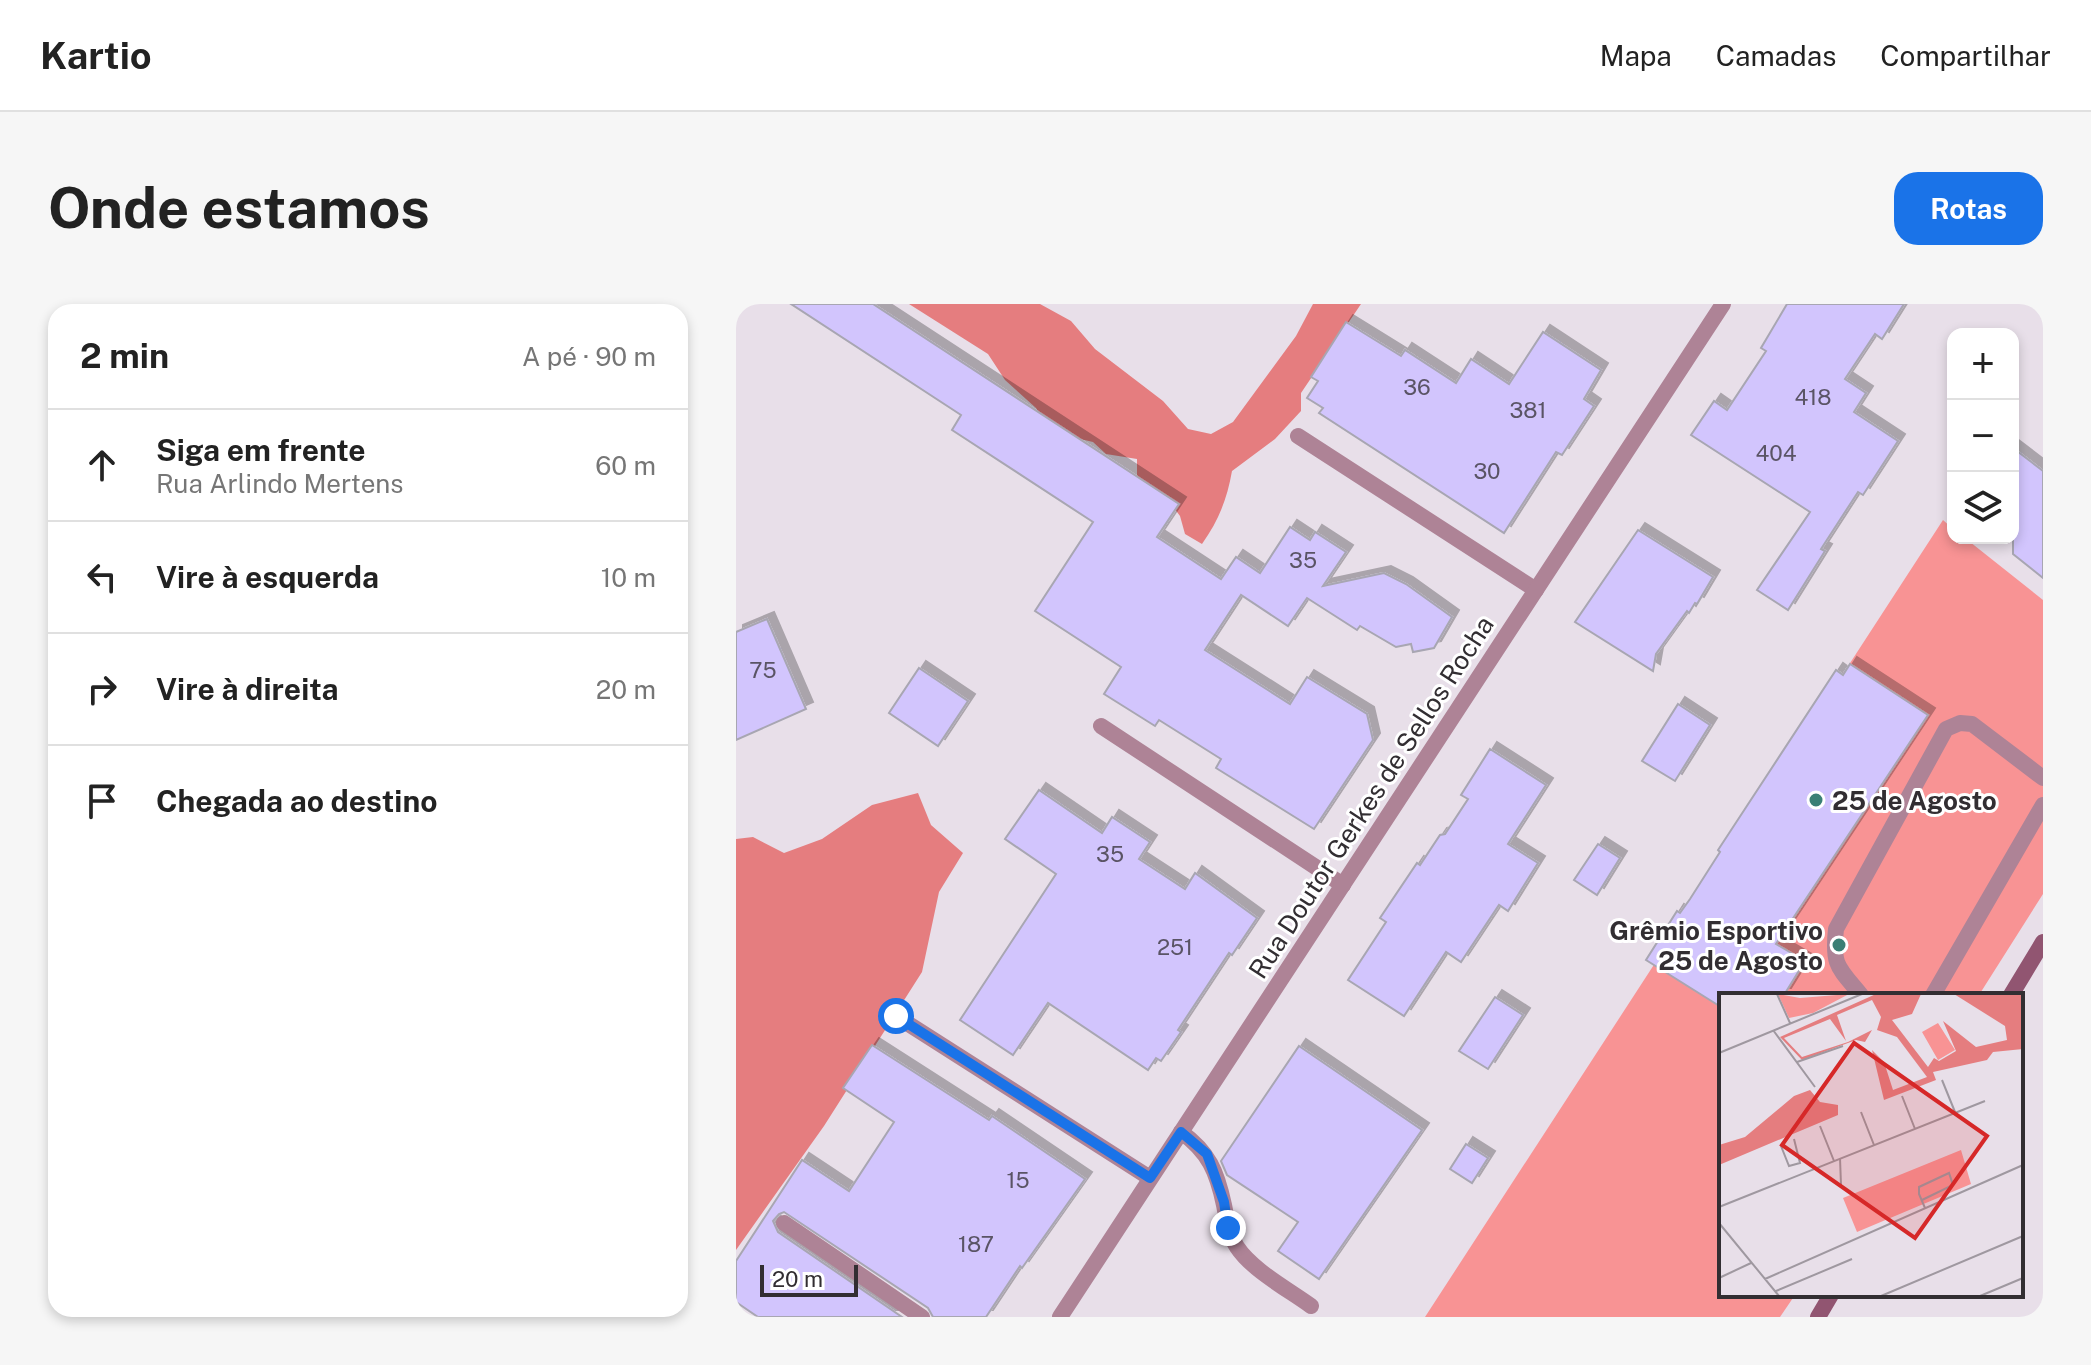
<!DOCTYPE html>
<html lang="pt">
<head>
<meta charset="utf-8">
<style>
  body { margin:0; font-family:"Public Sans",sans-serif; background:#f6f6f6; color:#222 }
  .controls { position:absolute; right:24px; top:24px; display:grid; overflow:hidden; border-radius:16px; box-shadow:0 4px 12px #0003 }
  .controls button { width:72px; height:72px; display:grid; place-items:center; padding:0; border:0; border-bottom:2px solid #e0e0e0; background:#fff; color:#222; font:40px sans-serif }
  .scale { position:absolute; left:24px; bottom:20px; width:98px; box-sizing:border-box; padding-left:8px; border:4px solid #322e32; border-top:0; font-size:22px; line-height:28px; white-space:nowrap; color:#322e32; -webkit-text-stroke:6px #fff; paint-order:stroke }
  .stop { position:absolute; width:24px; height:24px; margin:-18px; border:6px solid #1a73e8; border-radius:50%; background:#fff }
  .stop.end { background:#1a73e8; border-color:#fff; box-shadow:0 2px 8px #0008 }
  .list { margin:0; padding:0; list-style:none }
  h2 { display:flex; justify-content:space-between; align-items:center; height:104px; margin:0; padding:0 32px; font-size:34px }
  h2 small { font-size:26px; font-weight:400; color:#767676 }
  .list li { display:grid; grid-template-columns:52px 1fr auto; gap:24px; align-items:center; box-sizing:border-box; height:112px; padding:0 32px; border-top:2px solid #e0e0e0 }
  .list b { display:block; font-size:30px; white-space:nowrap }
  .list p { margin:0; font-size:26px; white-space:nowrap; color:#767676 }
  .list em { font-size:26px; font-style:normal; color:#767676 }
  .icon { flex:none; width:44px; height:44px; fill:none; stroke:currentColor; stroke-width:2; stroke-linecap:round; stroke-linejoin:round }
  .map { position:relative; flex:none; width:1307px; height:1013px; overflow:hidden; border-radius:24px }
  header { display:flex; align-items:center; gap:48px; box-sizing:border-box; height:112px; padding:0 40px; background:#fff; border-bottom:2px solid #e0e0e0 }
  header strong { font-size:38px }
  nav { display:flex; gap:44px; margin-inline-start:auto; font-size:28px }
  .intro { display:flex; align-items:center; justify-content:space-between; box-sizing:border-box; height:192px; padding:0 48px }
  h1 { margin:0; font-size:56px }
  .button { padding:20px 36px; border-radius:24px; background:#1a73e8; color:#fff; font-size:28px; font-weight:700 }
  main { display:flex; gap:48px; padding:0 48px }
  aside { flex:1; background:#fff; border-radius:24px; box-shadow:0 4px 12px #0003 }
  .map>svg:first-child { display:block }
  .green { fill:#f89394 }
  .forest { fill:#e57d7f }
  .building { fill:#d2c5fd; stroke:#a8a6b2; stroke-width:2; filter:url(#shadow) }
  .lines { fill:none; stroke-linecap:round; stroke-linejoin:round }
  .lane { stroke:#ae8396; stroke-width:16 }
  .street { stroke:#ae8396; stroke-width:16 }
  .secondary { stroke:#915571; stroke-width:16 }
  .route { stroke:#1a73e8; stroke-width:10 }
  .poi-dot { fill:#3a7f75; stroke:#fff; stroke-width:3 }
  .labels { text-anchor:middle; dominant-baseline:central; stroke-width:6; stroke-linejoin:round; paint-order:stroke }
  .number-label { font-size:22px; fill:#5a5465 }
  .street-label { font-size:26px; fill:#322e32; stroke:#fff }
  .poi-label { font-size:26px; font-weight:bold; fill:#322e32; stroke:#fff; text-anchor:start }
  .inset-road { fill:none; stroke:#9f98a0; stroke-width:2 }
  .view { fill:#d62828; fill-opacity:0.15; stroke:#d62828; stroke-width:4 }
  .inset-edge { fill:none; stroke:#322e32; stroke-width:4 }
</style>
</head>
<body>
<header>
<strong>Kartio</strong>
<nav><a>Mapa</a><a>Camadas</a><a>Compartilhar</a></nav>
</header>
<div class="intro"><h1>Onde estamos</h1><a class="button">Rotas</a></div>
<main>
<aside>
<h2>2 min<small>A pé · 90 m</small></h2>
<ul class="list">
<li><svg class="icon" aria-label="ahead" viewBox="0 0 24 24"><path d="M12 20V5M6 11l6-6 6 6"/></svg><div><b>Siga em frente</b><p>Rua Arlindo Mertens</p></div><em>60 m</em></li>
<li><svg class="icon" aria-label="left" viewBox="0 0 24 24"><path d="M17 20v-9H6M10 6l-5 5 5 5"/></svg><div><b>Vire à esquerda</b></div><em>10 m</em></li>
<li><svg class="icon" aria-label="right" viewBox="0 0 24 24"><path d="M7 20v-9h11M14 6l5 5-5 5"/></svg><div><b>Vire à direita</b></div><em>20 m</em></li>
<li><svg class="icon" aria-label="arrive" viewBox="0 0 24 24"><path d="M6 21V4h12l-3 4 3 4H6"/></svg><div><b>Chegada ao destino</b></div></li>
</ul>
</aside>
<div class="map">
<svg width="1307" height="1013" viewBox="0 0 1307 1013">
  <defs>
    <filter id="shadow"><feDropShadow dx="7" dy="-7" stdDeviation="0" flood-color="#0004"/></filter>
  </defs>
  <rect width="100%" height="100%" fill="#e8dfe9"/>
  <!-- green -->
  <path class="green" d="M1207 216 1217 225V234H1229L1307 296V590L1243 691H985V991H1059L1044 1013H689Z"/>
  <!-- forest -->
  <g class="forest">
    <path d="M173 0H304L335 17 359 45 427 97 452 125 475 130 497 118 560 32 577 0H625L565 89V107L539 135 496 167C491 195 483 216 466 240L449 230 444 212 432 196 413 188 401 171V155L370 150 357 138 340 134 311 121 300 104 269 76 252 50Z"/>
    <path d="M182 489 195 521 227 549 203 588 186 668 88 822 0 946V535L17 533 48 549 86 535 136 501Z"/>
  </g>
  <!-- building -->
  <g class="building">
    <path d="M55 0H137L443 200 421 233 485 275 500 253 524 269 554 223 574 236 579 228 610 248 587 282 648 269 670 280 716 313 698 344 677 348 675 340 660 343 624 322 621 326 571 294 552 322 505 291 469 346 554 400 571 373 631 410 637 436 578 525 480 464 485 455 423 416 419 422 368 390 385 363 299 307 357 218 216 126 225 111Z"/>
    <path d="M1051 0H1168L1146 35 1139 30 1109 75 1130 89 1118 108 1162 137 1127 191 1122 188 1085 245 1089 247 1052 306 1021 286 1074 208 955 131 978 97 991 106 1030 47 1025 44Z"/>
    <path d="M610 18 665 52 669 46 720 79 735 55 773 80 807 28 865 66 848 95 858 102 826 151 820 148 768 229 583 109 587 104 571 94 582 77 575 73Z"/>
    <path d="M1277 144 1307 167V274L1277 250Z"/>
    <path d="M902 226 977 273 961 300 959 299 953 309 951 307 920 350 917 367 839 318Z"/>
    <path d="M31 315 70 405 0 436V328Z"/>
    <path d="M1114 360 1192 411 1040 640 1069 657 1048 691H985V703L910 656 941 607 944 609 954 595 984 548 982 546 1100 366 1107 371Z"/>
    <path d="M183 364 232 397 202 442 153 409Z"/>
    <path d="M942 400 974 421 939 477 906 457Z"/>
    <path d="M754 445 810 481 772 540 802 559 772 607 763 601 725 658 710 648 668 712 612 676 650 618 644 614 681 559 684 561 704 531 709 530 732 495 725 491Z"/>
    <path d="M303 486 366 529 376 513 414 538 403 555 449 585 459 569 521 614 496 651 493 649 442 726 445 728 425 757 420 754 412 766 312 699 277 751 224 716 320 570 269 535Z"/>
    <path d="M862 540 884 554 861 591 838 576Z"/>
    <path d="M759 693 787 711 752 765 723 747Z"/>
    <path d="M136 741 253 816 256 812 349 875 286 964 284 962 250 1013H197L192 1004 48 908 43 910 37 917 42 928 166 1013H22L0 998V957L66 856 113 887 158 818 107 784Z"/>
    <path d="M563 742 686 826 583 975 542 947 562 918 491 871 485 857Z"/>
    <path d="M730 840 752 854 736 879 714 865Z"/>
  </g>
  <g class="lines">
    <!-- lane -->
    <g class="lane">
      <path d="M1125 691C1102 663 1096 662 1100 625L1210 425 1224 419 1236 420 1307 474"/>
      <path d="M1197 691 1307 501"/>
      <path d="M445 828C473 848 481 868 488 901 491 916 493 931 501 943 516 966 553 986 575 1002"/>
      <path d="M48 919 186 1013"/>
    </g>
    <!-- street -->
    <g class="street">
      <path d="M562 132 800 286"/>
      <path d="M365 422 607 581"/>
      <path d="M160 712 414 874"/>
      <path d="M324 1013 987 0"/>
    </g>
    <!-- secondary -->
    <g class="secondary">
      <path d="M1275 691 1307 638"/>
      <path d="M1082 1013 1095 991"/>
    </g>
  </g>
  <g class="lines">
    <!-- route -->
    <path class="route" d="M160 712 414 874 445 828 471 850 488 898 492 924"/>
  </g>
  <!-- markers -->
  <g class="poi-dot">
    <circle cx="1080" cy="496" r="8"/>
    <circle cx="1103" cy="641" r="8"/>
  </g>
  <g class="labels">
    <!-- number labels -->
    <g class="number-label">
      <text x="681" y="83">36</text>
      <text x="1077" y="93">418</text>
      <text x="792" y="106">381</text>
      <text x="1040" y="149">404</text>
      <text x="751" y="167">30</text>
      <text x="567" y="256">35</text>
      <text x="27" y="366">75</text>
      <text x="374" y="550">35</text>
      <text x="439" y="643">251</text>
      <text x="282" y="876">15</text>
      <text x="240" y="940">187</text>
    </g>
    <!-- street labels -->
    <g class="street-label">
      <text transform="translate(635 493) rotate(-57)">Rua Doutor Gerkes de Sellos Rocha</text>
    </g>
    <!-- poi labels -->
    <g class="poi-label">
      <text x="1096" y="496">25 de Agosto</text>
      <text x="1087" y="626" text-anchor="end">Grêmio Esportivo<tspan x="1087" dy="30">25 de Agosto</tspan></text>
    </g>
  </g>
  <!-- overview -->
  <g transform="translate(983 689)">
    <rect width="304" height="304" fill="#e8dfe9"/>
    <path d="M59 1 81 5 130 1 94 20 70 25ZM219 30 236 57 219 67 203 39ZM242 157 252 191 138 239 124 205Z" fill="#f89394"/>
    <path d="M157 1H202L193 21 173 27 209 74 215 65 220 68 237 58 224 28 257 54 288 47 286 33 235 1H304V56L274 59 268 67 214 79 217 87 165 107 153 57 165 69 174 97 208 84 178 44 158 37 162 24 153 7 118 22 127 48 111 26 65 45 83 64 129 49 153 37 146 49 137 47 83 67 61 44ZM91 97 101 109 119 112V122L0 172V152L26 144 75 103Z" fill="#e57d7f"/>
    <path class="inset-road" d="M58 1 71 30M54 37 96 94M0 60 143 1M78 69 124 53M223 87 236 119M183 103 196 136M142 119 155 152M101 133 115 168M62 153 70 173 81 170 75 146M121 165 122 192M203 207 234 192 230 180 200 194V201L206 215M0 214 266 108M0 230 60 303M0 285 32 270M46 286 304 172M57 298 133 266M162 303 304 243M261 303 304 285"/>
    <path class="view" d="M135 50 268 143 196 245 63 152Z"/>
    <rect width="304" height="304" class="inset-edge"/>
  </g>
</svg>
<div class="controls">
<button>+</button>
<button>−</button>
<button><svg class="icon" aria-label="layers" viewBox="0 0 24 24"><path d="M12 4l9 5-9 5-9-5zM3 14l9 5 9-5"/></svg></button>
</div>
<div class="scale">20 m</div>
<div class="stop" style="left:160px;top:712px"></div>
<div class="stop end" style="left:492px;top:924px"></div>
</div>
</main>
</body>
</html>
